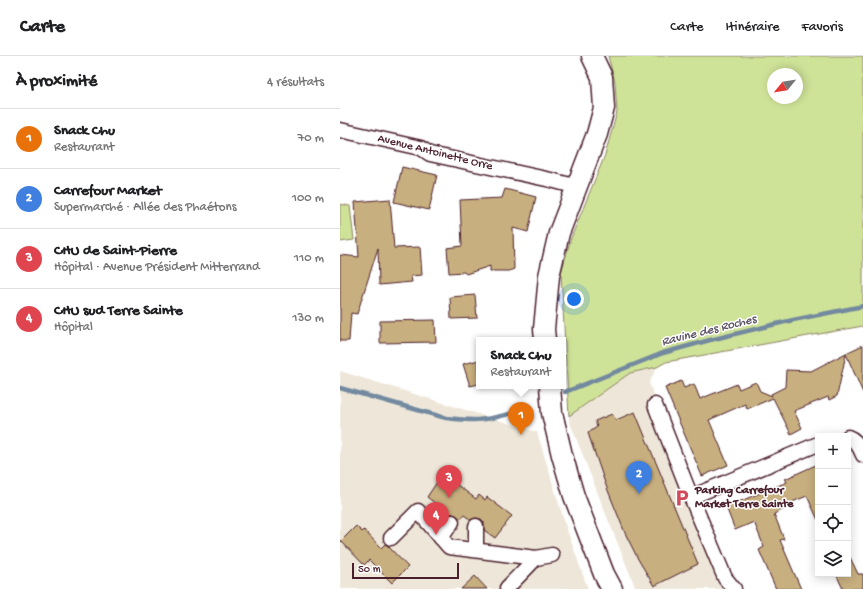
<!DOCTYPE html>
<html lang="fr">
<head>
<meta charset="utf-8">
<style>
  body { margin:0; font-family:"Gochi Hand",sans-serif; background:#f2f2f2; color:#202124 }
  .controls { position:absolute; right:12px; bottom:12px; display:grid; overflow:hidden; border-radius:0px; box-shadow:0 2px 10px #0003 }
  .controls button { width:36px; height:36px; display:grid; place-items:center; padding:0; border:0; border-bottom:1px solid #e0e0e0; background:#fff; color:#202124; font:20px sans-serif }
  .compass { position:absolute; left:427px; top:12px; width:36px; height:36px; border-radius:50%; background:#fff; box-shadow:0 2px 10px #0003; rotate:240deg }
  .scale { position:absolute; left:12px; bottom:10px; width:107px; box-sizing:border-box; padding-left:4px; border:2px solid #4a1f2b; border-top:0; font-size:11px; line-height:14px; white-space:nowrap; color:#4a1f2b; -webkit-text-stroke:3px #fff; paint-order:stroke }
  .you { position:absolute; left:234px; top:243px; width:14px; height:14px; margin:-10px; border:3px solid #fff; border-radius:50%; background:#1a73e8; box-shadow:0 0 0 6px #1a73e833 }
  .badge { display:grid; place-items:center; width:26px; height:26px; border-radius:50%; background:#1a73e8; color:#fff; font-size:13px; font-weight:700 }
  .pin { position:absolute; translate:-50% -33px; filter:drop-shadow(0 1px 2px #0008) }
  .pin::after { content:''; position:absolute; top:21px; width:14px; height:12px; background:inherit; clip-path:polygon(0 0,100% 0,50% 100%) }
  .popup { position:absolute; left:136px; top:281px; width:90px; height:52px; box-sizing:border-box; display:grid; place-content:center; border-radius:0px; background:#fff; filter:drop-shadow(0 1px 3px #0005); font-size:13px; white-space:nowrap; color:#757577 }
  .popup b { font-size:15px; color:#202124 }
  .popup::after { content:''; position:absolute; left:50%; top:100%; margin-left:-8px; border:8px solid transparent; border-top-color:#fff }
  .list { margin:0; padding:0; list-style:none }
  h2 { display:flex; justify-content:space-between; align-items:center; height:52px; margin:0; padding:0 16px; font-size:17px }
  h2 small { font-size:13px; font-weight:400; color:#757577 }
  .list li { display:grid; grid-template-columns:26px 1fr auto; gap:12px; align-items:center; box-sizing:border-box; height:60px; padding:0 16px; border-top:1px solid #e0e0e0 }
  .list b { display:block; font-size:15px; white-space:nowrap }
  .list p { margin:0; font-size:13px; white-space:nowrap; color:#757577 }
  .list em { font-size:13px; font-style:normal; color:#757577 }
  .icon { flex:none; width:22px; height:22px; fill:none; stroke:currentColor; stroke-width:2; stroke-linecap:round; stroke-linejoin:round }
  .map { position:relative; flex:none; width:523px; height:533px; overflow:hidden }
  header { display:flex; align-items:center; gap:24px; box-sizing:border-box; height:56px; padding:0 20px; background:#fff; border-bottom:1px solid #e0e0e0 }
  header strong { font-size:19px }
  nav { display:flex; gap:22px; margin-inline-start:auto; font-size:14px }
  main { display:flex }
  aside { flex:1; background:#fff }
  .map>svg:first-child { display:block }
  .built { fill:#eee7d9 }
  .green { fill:#cfe398; stroke:#8c8162; fill-rule:evenodd }
  .lines { fill:none; stroke-linecap:round; stroke-linejoin:round }
  .stream { stroke:#72899f; stroke-width:4.5 }
  .building { fill:#c8af7f; stroke:#4a1f2b }
  .street-casing { stroke:#4a1f2b; stroke-width:17 }
  .secondary-casing { stroke:#4a1f2b; stroke-width:23 }
  .street { stroke:#fff; stroke-width:14 }
  .secondary { stroke:#fff; stroke-width:20 }
  .labels { text-anchor:middle; dominant-baseline:central; stroke-width:3; stroke-linejoin:round; paint-order:stroke }
  .street-label { font-size:12px; fill:#4a1f2b; stroke:#fff }
  .poi-label { font-size:12px; font-weight:bold; fill:#4a1f2b; stroke:#fff; text-anchor:start }
  .water-label { font-size:13px; font-style:italic; fill:#5e5465; stroke:#fff }
</style>
</head>
<body>
<header>
<strong>Carte</strong>
<nav><a>Carte</a><a>Itinéraire</a><a>Favoris</a></nav>
</header>
<main>
<aside>
<h2>À proximité<small>4 résultats</small></h2>
<ul class="list">
<li><span class="badge" style="background:#e8710a">1</span><div><b>Snack Chu</b><p>Restaurant</p></div><em>70 m</em></li>
<li><span class="badge" style="background:#3f7fe0">2</span><div><b>Carrefour Market</b><p>Supermarché · Allée des Phaétons</p></div><em>100 m</em></li>
<li><span class="badge" style="background:#e0444e">3</span><div><b>CHU de Saint-Pierre</b><p>Hôpital · Avenue Président Mitterrand</p></div><em>110 m</em></li>
<li><span class="badge" style="background:#e0444e">4</span><div><b>CHU sud Terre Sainte</b><p>Hôpital</p></div><em>130 m</em></li>
</ul>
</aside>
<div class="map">
<svg width="523" height="533" viewBox="0 0 523 533">
  <rect width="100%" height="100%" fill="#fff"/>
  <filter id="ink" filterUnits="userSpaceOnUse"><feTurbulence type="fractalNoise" baseFrequency=".025" numOctaves="2"/><feDisplacementMap in="SourceGraphic" scale="8" xChannelSelector="R" yChannelSelector="G"/><feConvolveMatrix kernelMatrix="1 2 1 2 8 2 1 2 1" color-interpolation-filters="sRGB"/></filter>
  <g filter="url(#ink)">
    <!-- built -->
    <g class="built">
      <path d="M317 311 309 327 395 533H296L265 456 229 364V360L290 317Z"/>
      <path d="M0 315 197 376 226 471 248 533H0Z"/>
    </g>
    <!-- green -->
    <g class="green">
      <path d="M268 0H523V270L326 306 317 311 290 317 229 360 221 217 231 182 265 99 277 56 275 26ZM433 18H457V42H433Z"/>
      <path d="M0 148 10 150 14 184 0 186Z"/>
    </g>
    <g class="lines">
      <!-- stream -->
      <g class="stream">
        <path d="M0 332 106 362C115 363 125 364 134 364 151 364 168 358 184 354"/>
        <path d="M225 336 323 297 370 284 453 264 523 250"/>
      </g>
    </g>
    <!-- building -->
    <g class="building">
      <path d="M62 111 97 119 89 154 54 146Z"/>
      <path d="M165 133 196 141 188 176 173 172 174 213 169 215H150V210L126 218 124 216 109 217 107 192 122 190 120 144 162 142Z"/>
      <path d="M50 143 54 192 80 191 82 219 71 220 72 226 39 229 38 192 17 258 11 257 9 285H0V199L19 201 15 146Z"/>
      <path d="M135 239 137 262 111 263 110 241Z"/>
      <path d="M95 264 96 286 40 287V265Z"/>
      <path d="M523 289V337L506 298 497 340 489 344 488 341 454 355 462 372 451 378 433 342 407 353 405 348 369 364 388 409 362 420 325 332 341 325 344 332 354 328 360 343 397 328 399 333 416 326 420 335 432 340 431 338 445 331 446 314 471 315 506 297Z"/>
      <path d="M139 304V328L130 330 123 308Z"/>
      <path d="M295 356 358 508 314 530 298 503 285 477 265 427 248 377 257 371 255 365 272 358 276 364Z"/>
      <path d="M478 408V464L467 440 445 449 446 452 434 458 444 483 440 484 461 533H436L419 494 424 491 414 466 395 474 386 451 447 426 445 423Z"/>
      <path d="M105 420 136 443 139 439 145 444 147 441 172 460 155 482 144 474V466L141 463 136 462 131 464 124 459 121 463 116 459 113 458H109L87 441 97 426 99 428Z"/>
      <path d="M16 470 22 476 24 474 41 492 45 488 48 490 68 511 52 527 29 504 24 509 1 485Z"/>
      <path d="M508 497 518 518H523V533H503L496 518H508Z"/>
      <path d="M135 520 147 533H121Z"/>
    </g>
    <g class="lines">
      <!-- street casing -->
      <g class="street-casing">
        <g id="street">
          <path d="M0 74 81 92 90 98 211 124 230 129 237 132"/>
          <path d="M315 349 351 441 385 522 394 533"/>
          <path d="M508 381C516 384 520 391 523 399"/>
          <path d="M351 441 478 388"/>
          <path d="M136 470V494"/>
          <path d="M51 482 78 455 109 491 196 502 212 499"/>
          <path d="M101 482 112 466"/>
          <path d="M167 532 196 502"/>
        </g>
      </g>
      <!-- secondary casing -->
      <g class="secondary-casing">
        <g id="secondary">
          <path d="M205 284 204 273 209 220 219 177 257 78 264 52 262 21 252 0"/>
          <path d="M210 330 212 357 222 399 234 440 264 518 272 533"/>
        </g>
      </g>
      <!-- street -->
      <use href="#street" class="street"/>
      <!-- secondary -->
      <use href="#secondary" class="secondary"/>
    </g>
  </g>
  <!-- icons -->
  <defs>
    <g id="parking-bare" transform="scale(1.38)"><path d="M-3.5-5.5H1a3.5 3.5 0 0 1 0 7H-1V5.5H-3.5ZM-1-3.4V-.6H.8a1.4 1.4 0 0 0 0-2.8Z" fill="#d1495b" stroke="#fff" stroke-width="2.5" paint-order="stroke"/></g>
  </defs>
  <g fill-rule="evenodd">
    <use href="#parking-bare" x="342" y="442"/>
  </g>
  <g class="labels">
    <!-- street labels -->
    <g class="street-label">
      <text transform="translate(95 97) rotate(14)">Avenue Antoinette Orre</text>
    </g>
    <!-- poi labels -->
    <g class="poi-label">
      <text x="355" y="435">Parking Carrefour<tspan x="355" dy="14">Market Terre Sainte</tspan></text>
    </g>
    <!-- water labels -->
    <g class="water-label">
      <text transform="translate(369 275) rotate(-14)">Ravine des Roches</text>
    </g>
  </g>
</svg>
<div class="controls">
<button>+</button>
<button>−</button>
<button><svg class="icon" aria-label="locate" viewBox="0 0 24 24"><circle cx="12" cy="12" r="6"/><path d="M12 2v4M12 18v4M2 12h4M18 12h4"/></svg></button>
<button><svg class="icon" aria-label="layers" viewBox="0 0 24 24"><path d="M12 4l9 5-9 5-9-5zM3 14l9 5 9-5"/></svg></button>
</div>
<svg class="compass" viewBox="-18 -18 36 36"><path d="M0-13l5 13h-10z" fill="#e53935"/><path d="M0 13l5-13h-10z" fill="#757577"/></svg>
<div class="scale">50 m</div>
<div class="you"></div>
<div class="pin badge" style="left:181px;top:379px;background:#e8710a">1</div>
<div class="popup"><b>Snack Chu</b>Restaurant</div>
<div class="pin badge" style="left:299px;top:438px;background:#3f7fe0">2</div>
<div class="pin badge" style="left:109px;top:442px;background:#e0444e">3</div>
<div class="pin badge" style="left:96px;top:479px;background:#e0444e">4</div>
</div>
</main>
</body>
</html>
